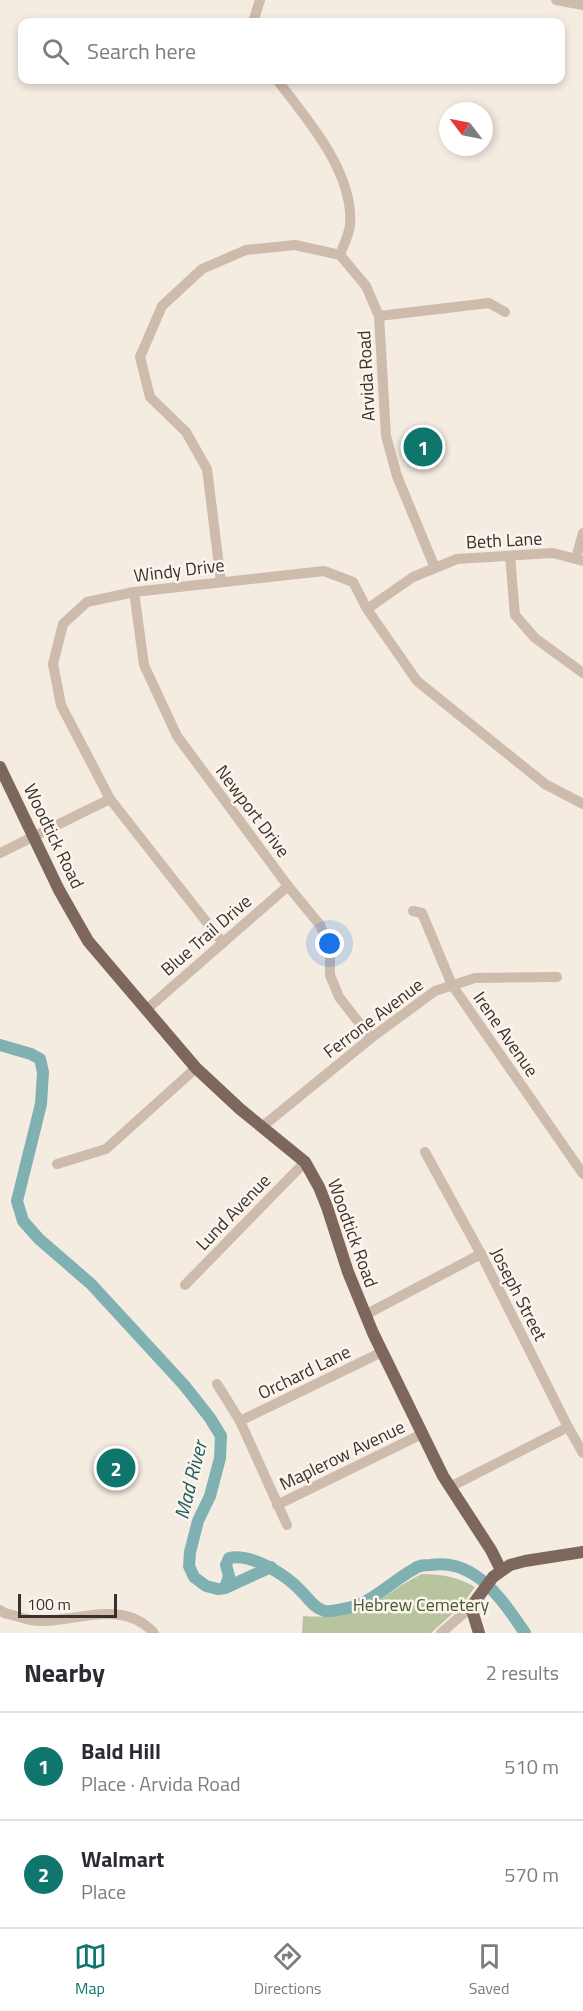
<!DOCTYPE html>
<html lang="en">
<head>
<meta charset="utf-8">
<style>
  body { margin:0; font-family:"Titillium Web",sans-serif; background:#f2f2f3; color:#2b2b33 }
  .compass { position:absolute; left:439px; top:102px; width:54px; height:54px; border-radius:50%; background:#fff; box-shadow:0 3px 9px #0003; rotate:302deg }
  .scale { position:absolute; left:18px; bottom:15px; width:99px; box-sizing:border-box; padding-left:6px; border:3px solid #3b302b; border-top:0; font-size:16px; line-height:21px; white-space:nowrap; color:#3b302b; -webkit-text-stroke:4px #fbf5ee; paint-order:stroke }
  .you { position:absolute; left:330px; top:944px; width:21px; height:21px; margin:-15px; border:4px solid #fff; border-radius:50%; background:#1a73e8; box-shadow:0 0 0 9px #1a73e833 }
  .badge { display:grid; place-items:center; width:39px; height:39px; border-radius:50%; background:#0f766e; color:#fff; font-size:20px; font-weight:700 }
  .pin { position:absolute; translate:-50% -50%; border:3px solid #fff; box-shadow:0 2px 6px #0006 }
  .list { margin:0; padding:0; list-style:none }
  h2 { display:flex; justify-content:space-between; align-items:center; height:78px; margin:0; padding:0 24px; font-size:26px }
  h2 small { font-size:20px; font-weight:400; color:#7c7c81 }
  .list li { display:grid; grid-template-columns:39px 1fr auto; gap:18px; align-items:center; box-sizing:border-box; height:108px; padding:0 24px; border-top:2px solid #e1e1e2 }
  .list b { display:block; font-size:22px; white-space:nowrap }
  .list p { margin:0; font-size:20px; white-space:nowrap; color:#7c7c81 }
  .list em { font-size:20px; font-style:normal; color:#7c7c81 }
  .icon { flex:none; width:33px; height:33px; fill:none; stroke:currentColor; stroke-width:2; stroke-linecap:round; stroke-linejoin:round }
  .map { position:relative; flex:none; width:583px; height:1633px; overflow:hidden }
  .search { position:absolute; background:#fff; box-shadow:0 3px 9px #0003; left:18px; right:18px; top:18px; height:66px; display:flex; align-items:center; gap:15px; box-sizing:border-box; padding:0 21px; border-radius:12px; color:#7c7c81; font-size:22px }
  .sheet { height:294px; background:#fff }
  nav { display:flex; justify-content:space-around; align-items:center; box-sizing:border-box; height:84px; border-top:2px solid #e1e1e2; background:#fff; font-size:16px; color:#7c7c81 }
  nav a { display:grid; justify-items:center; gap:3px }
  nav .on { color:#0f766e }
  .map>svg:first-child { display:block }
  .green { fill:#b8c4a0 }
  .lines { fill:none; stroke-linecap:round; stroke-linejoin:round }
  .river { stroke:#7fb0b2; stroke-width:12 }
  .minor { stroke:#cdbbac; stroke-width:10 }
  .major { stroke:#7d675c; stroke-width:12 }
  .labels { text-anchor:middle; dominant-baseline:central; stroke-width:5; stroke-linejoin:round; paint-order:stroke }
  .street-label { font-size:18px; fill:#3b302b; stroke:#fbf5ee }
  .park-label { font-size:18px; fill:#4a5a2e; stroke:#fbf5ee }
  .water-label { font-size:20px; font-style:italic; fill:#1f5a5e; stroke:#fbf5ee }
</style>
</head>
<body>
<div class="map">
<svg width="583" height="1633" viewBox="0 0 583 1633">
  <rect width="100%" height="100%" fill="#f4ebe1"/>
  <!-- green -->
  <path class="green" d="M422 1574C442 1574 457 1577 475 1587L462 1605 431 1633H302L303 1616C323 1618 356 1615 373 1604 390 1594 404 1582 422 1574Z"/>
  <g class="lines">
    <!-- river -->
    <g class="river">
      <path d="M0 1045 31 1054 40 1059 43 1072 41 1104 17 1201 23 1221 39 1239 91 1284 184 1385 210 1418 221 1436 220 1458 210 1496 198 1521 190 1552 189 1566 194 1577 206 1586 218 1589 225 1588 229 1576 226 1565 229 1558C252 1553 286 1575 301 1591 309 1599 314 1608 325 1611 332 1612 341 1609 348 1608 372 1603 392 1581 414 1569 419 1565 425 1565 431 1565 476 1558 503 1601 525 1633"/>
      <path d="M225 1588 271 1567"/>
    </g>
    <!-- minor -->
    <g class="minor">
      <path d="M556 0 583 5"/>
      <path d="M253 22 260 0"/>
      <path d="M277 80C307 119 354 172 350 225 349 235 343 246 340 255"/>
      <path d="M379 316 489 303 505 312"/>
      <path d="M510 556 515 615 535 638 583 673"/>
      <path d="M576 558 583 533"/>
      <path d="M221 582 207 469 186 432 150 397 140 357 162 306 202 269 246 250 295 245 340 255 366 286 379 316 386 436 397 476 435 568"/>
      <path d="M134 592 144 665 177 736 288 886 320 925 330 948V975L339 997 371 1038"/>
      <path d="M367 609 413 577 457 559 553 553 583 561"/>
      <path d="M0 853 110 799"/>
      <path d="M413 911 422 913 452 985 583 1174"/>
      <path d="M223 943 110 799 61 705 53 664 63 624 87 602 134 592 324 571 353 582 367 609 417 681 545 784 583 804"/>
      <path d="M147 1009 288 886"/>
      <path d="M263 1126 371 1038 435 991 475 978 557 977"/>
      <path d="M425 1152 481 1254 568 1427 583 1453"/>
      <path d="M57 1164 106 1149 196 1068"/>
      <path d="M185 1285 305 1162"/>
      <path d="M365 1315 481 1254"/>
      <path d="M217 1384 240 1421 287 1525"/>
      <path d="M240 1421 382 1352"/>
      <path d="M450 1487 568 1427"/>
      <path d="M277 1505 422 1434"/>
      <path d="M0 1610 4 1613C16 1615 30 1622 41 1621 79 1621 124 1599 154 1633"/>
      <path d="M441 1633 471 1607"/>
    </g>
    <!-- major -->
    <g class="major">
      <path d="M0 767 59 890 88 941 196 1068 240 1109 305 1162 319 1187 327 1207 348 1272 373 1333 443 1476 491 1550 501 1570"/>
      <path d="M479 1633 471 1607 493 1577 510 1565 525 1561 583 1552"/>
    </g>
  </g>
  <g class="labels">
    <!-- street labels -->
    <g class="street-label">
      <text transform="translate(366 376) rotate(-93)">Arvida Road</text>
      <text transform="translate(504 540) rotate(-3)">Beth Lane</text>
      <text transform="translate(179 570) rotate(-7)">Windy Drive</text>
      <text transform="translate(253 811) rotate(53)">Newport Drive</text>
      <text transform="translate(54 836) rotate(64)">Woodtick Road</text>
      <text transform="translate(206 935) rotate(-41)">Blue Trail Drive</text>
      <text transform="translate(373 1018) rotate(-37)">Ferrone Avenue</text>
      <text transform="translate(506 1034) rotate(55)">Irene Avenue</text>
      <text transform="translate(233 1212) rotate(-46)">Lund Avenue</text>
      <text transform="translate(353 1233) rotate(70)">Woodtick Road</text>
      <text transform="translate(519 1294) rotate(63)">Joseph Street</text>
      <text transform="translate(304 1372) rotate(-26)">Orchard Lane</text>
      <text transform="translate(342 1455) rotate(-26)">Maplerow Avenue</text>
    </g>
    <!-- park labels -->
    <g class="park-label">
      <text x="421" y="1604">Hebrew Cemetery</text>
    </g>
    <!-- water labels -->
    <g class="water-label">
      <text transform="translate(190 1480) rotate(-76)">Mad River</text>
    </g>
  </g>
</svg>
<svg class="compass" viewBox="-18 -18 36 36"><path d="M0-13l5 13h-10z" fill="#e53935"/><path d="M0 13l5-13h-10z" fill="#7c7c81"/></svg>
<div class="scale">100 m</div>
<div class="you"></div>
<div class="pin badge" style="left:423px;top:447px">1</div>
<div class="pin badge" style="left:116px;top:1468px">2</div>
<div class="search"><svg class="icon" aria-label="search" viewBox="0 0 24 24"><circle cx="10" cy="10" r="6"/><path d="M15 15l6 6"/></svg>Search here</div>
</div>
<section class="sheet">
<h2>Nearby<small>2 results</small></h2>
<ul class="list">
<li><span class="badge">1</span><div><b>Bald Hill</b><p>Place · Arvida Road</p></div><em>510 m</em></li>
<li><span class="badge">2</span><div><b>Walmart</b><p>Place</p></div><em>570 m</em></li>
</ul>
</section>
<nav>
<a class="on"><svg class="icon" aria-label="map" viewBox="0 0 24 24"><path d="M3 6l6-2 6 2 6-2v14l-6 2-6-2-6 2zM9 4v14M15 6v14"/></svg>Map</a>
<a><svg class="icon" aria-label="directions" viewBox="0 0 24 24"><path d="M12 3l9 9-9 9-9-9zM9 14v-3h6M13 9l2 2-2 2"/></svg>Directions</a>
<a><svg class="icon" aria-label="saved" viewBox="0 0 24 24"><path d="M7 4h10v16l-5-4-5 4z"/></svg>Saved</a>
</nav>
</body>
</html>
